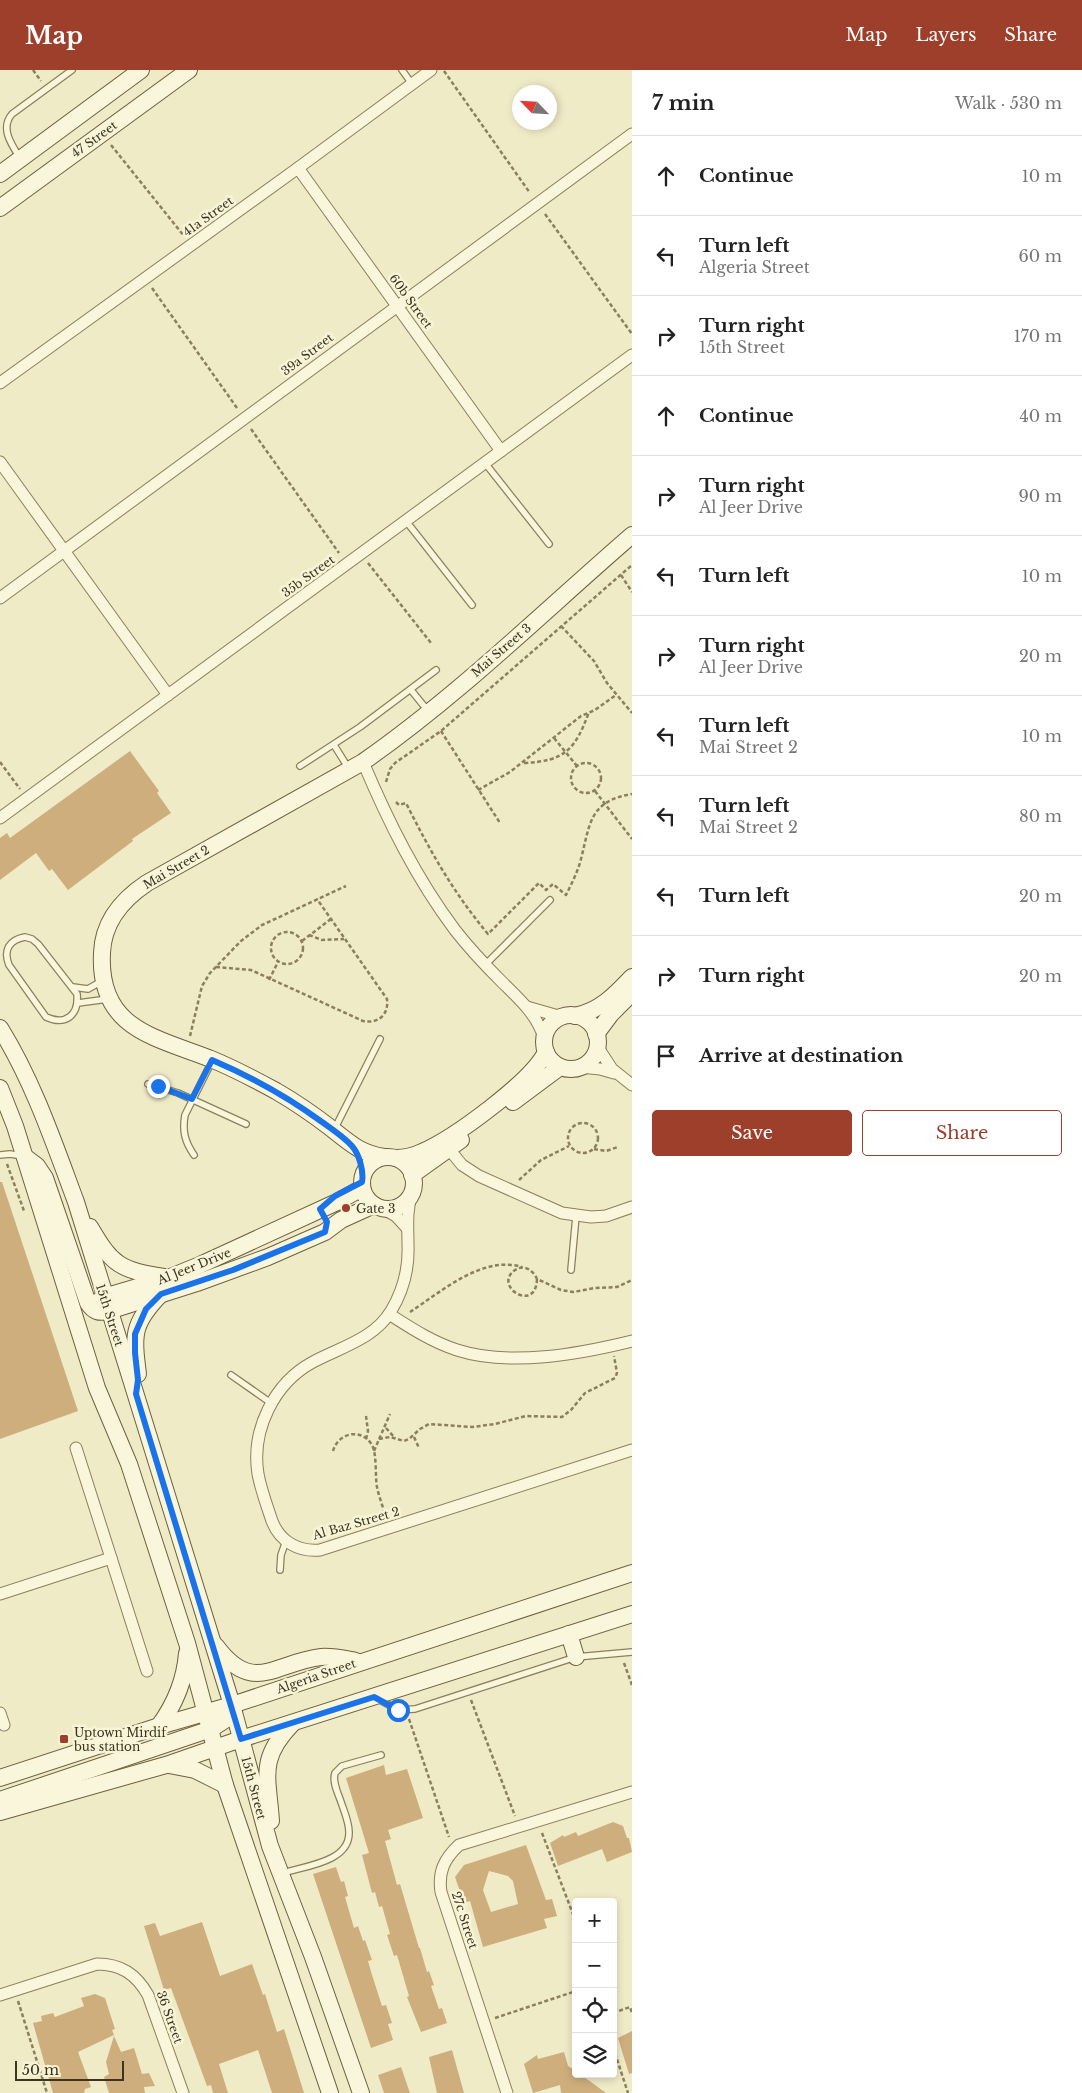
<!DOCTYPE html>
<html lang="en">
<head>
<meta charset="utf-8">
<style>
  body { margin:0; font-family:"Libre Baskerville",serif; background:#f2f2f2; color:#222 }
  .controls { position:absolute; right:15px; bottom:15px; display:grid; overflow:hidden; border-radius:5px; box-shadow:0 2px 8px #0003 }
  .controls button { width:45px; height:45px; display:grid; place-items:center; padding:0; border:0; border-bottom:1px solid #e0e0e0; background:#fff; color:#222; font:25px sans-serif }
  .compass { position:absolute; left:512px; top:15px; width:45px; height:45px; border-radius:50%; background:#fff; box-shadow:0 2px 8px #0003; rotate:295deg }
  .scale { position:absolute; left:15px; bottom:12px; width:109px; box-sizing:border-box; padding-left:5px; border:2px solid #3c3320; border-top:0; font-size:14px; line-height:18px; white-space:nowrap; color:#3c3320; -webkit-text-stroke:4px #f7f4d7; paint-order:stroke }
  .stop { position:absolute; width:15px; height:15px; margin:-11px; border:4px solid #1a73e8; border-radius:50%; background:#fff }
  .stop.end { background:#1a73e8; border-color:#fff; box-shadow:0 1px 5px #0008 }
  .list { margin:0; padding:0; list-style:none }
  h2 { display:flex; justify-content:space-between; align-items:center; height:65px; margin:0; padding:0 20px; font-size:21px }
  h2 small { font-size:16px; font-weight:400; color:#767676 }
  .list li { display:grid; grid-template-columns:32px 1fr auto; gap:15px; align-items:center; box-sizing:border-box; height:80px; padding:0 20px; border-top:1px solid #e0e0e0 }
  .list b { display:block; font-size:19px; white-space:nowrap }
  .list p { margin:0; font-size:16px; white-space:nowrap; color:#767676 }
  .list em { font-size:16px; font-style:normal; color:#767676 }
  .actions { display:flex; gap:10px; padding:15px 20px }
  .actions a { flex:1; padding:11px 0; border:1px solid #9d3f2a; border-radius:5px; text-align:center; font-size:18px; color:#9d3f2a }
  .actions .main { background:#9d3f2a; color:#fff }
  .icon { flex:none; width:28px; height:28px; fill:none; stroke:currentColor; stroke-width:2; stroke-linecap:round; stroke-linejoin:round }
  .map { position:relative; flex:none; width:632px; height:2023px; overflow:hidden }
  header { display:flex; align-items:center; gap:30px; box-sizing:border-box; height:70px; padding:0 25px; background:#9d3f2a; color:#fff }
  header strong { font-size:24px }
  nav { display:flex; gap:28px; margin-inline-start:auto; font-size:18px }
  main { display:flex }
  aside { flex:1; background:#fff }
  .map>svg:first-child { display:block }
  .building { fill:#ceae7d; fill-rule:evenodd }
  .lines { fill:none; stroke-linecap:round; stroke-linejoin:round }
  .lane-casing { stroke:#8c7f5c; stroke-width:8 }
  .street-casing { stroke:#8c7f5c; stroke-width:13 }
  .secondary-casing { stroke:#6e603f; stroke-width:18 }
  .path { stroke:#8c7f5c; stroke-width:2.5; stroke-dasharray:4 2.5; stroke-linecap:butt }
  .lane { stroke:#faf6db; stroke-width:5.5 }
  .street { stroke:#faf6db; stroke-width:11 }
  .secondary { stroke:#faf6db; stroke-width:16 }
  .route { stroke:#1a73e8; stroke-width:6 }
  .poi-dot { fill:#9d3f2a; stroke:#f7f4d7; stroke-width:2 }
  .labels { text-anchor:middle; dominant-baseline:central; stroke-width:5; stroke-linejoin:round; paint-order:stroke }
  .street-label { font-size:12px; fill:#3c3320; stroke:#f7f4d7 }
  .poi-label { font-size:12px; fill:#3c3320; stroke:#f7f4d7; text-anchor:start }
</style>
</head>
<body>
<header>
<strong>Map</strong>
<nav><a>Map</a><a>Layers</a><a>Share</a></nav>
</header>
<main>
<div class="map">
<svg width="632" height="2023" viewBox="0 0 632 2023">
  <rect width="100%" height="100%" fill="#f0ebc7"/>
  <!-- building -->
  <g class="building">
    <path d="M130 681 159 721 157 723 171 743 132 769 133 771 68 820 52 799 49 801 36 783 0 810V768L7 763 10 768Z"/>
    <path d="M0 1112H2L78 1341 0 1369Z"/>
    <path d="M384 1695 386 1705 407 1699 423 1748 388 1760 391 1769 385 1771 397 1815 400 1814 419 1878H420L427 1902 429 1901 434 1915 431 1916 439 1939 442 1938 447 1953 421 1962 407 1927 409 1926 397 1885 394 1886 387 1865 390 1864 382 1836 379 1837 375 1822 372 1823 362 1785 369 1783 346 1708Z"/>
    <path d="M613 1752 623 1756 627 1768H629L632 1782 607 1792 602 1779 558 1796 550 1773 563 1765 564 1767 576 1762 578 1766Z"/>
    <path d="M526 1775 546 1830 552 1829 557 1846 544 1849 547 1858 483 1877 470 1831 464 1833 455 1807 464 1795ZM489 1801 508 1806 513 1811 518 1834 491 1842 483 1820Z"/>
    <path d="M336 1797 341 1812 344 1811 348 1826 345 1827 354 1858 358 1856 363 1871 365 1870 372 1890 368 1891 372 1905 382 1936 386 1935 392 1953 388 1954 393 1970 371 1978 313 1804Z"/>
    <path d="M202 1852 220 1906 252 1894 263 1925 265 1924 277 1962 284 1959 304 2023H272L258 1980 219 1994 228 2023H213L211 2015 207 2016 171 1918 164 1920 144 1856 155 1853 160 1866Z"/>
    <path d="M95 1924 105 1928 115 1959 112 1960 114 1965 78 1982 91 2017 85 2019 84 2023H53L33 1953 42 1951 41 1946 53 1943 55 1947 84 1936 81 1928Z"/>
    <path d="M632 1961V2003L629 2004 618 1968Z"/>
    <path d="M114 1966 121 1982 134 1978 142 2004 149 2003 155 2016 144 2017 145 2023H109L104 2007 109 2004 106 1992Z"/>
    <path d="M452 1980 464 2023H437L429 1987Z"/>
    <path d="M564 1982 568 1996 576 2001V2004H580L606 2023H561L560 2015 533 2023 524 1994 537 1985 538 1989Z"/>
    <path d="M401 1997 410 2023H384L378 2005Z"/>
  </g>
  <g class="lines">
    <!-- lane casing -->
    <g class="lane-casing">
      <g id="lane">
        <path d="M402 0 412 14"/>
        <path d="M20 88C11 74 0 58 12 44L72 0"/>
        <path d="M485 393 549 474"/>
        <path d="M406 451 472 535"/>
        <path d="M411 620 428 641"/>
        <path d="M334 675 349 699"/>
        <path d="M300 696 360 657 436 600"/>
        <path d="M25 867 32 869 38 874 77 924C79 945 66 956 46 947L9 895C3 880 9 870 25 867Z"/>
        <path d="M485 895 550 830"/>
        <path d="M73 917 88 919 102 911"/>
        <path d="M78 933 108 929"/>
        <path d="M148 1014 178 1023 246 1054"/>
        <path d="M335 1058 380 969"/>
        <path d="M0 1085 10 1084 23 1086"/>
        <path d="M194 1085C185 1072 182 1061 185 1045L212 991"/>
        <path d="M571 1200 576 1146"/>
        <path d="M231 1305 271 1333"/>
        <path d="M280 1500 281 1485 286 1471"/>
        <path d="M378 1629 398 1640 415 1639 576 1587 632 1582"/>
        <path d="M283 1803C305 1796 350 1792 349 1762 349 1752 344 1741 341 1732 338 1723 332 1712 335 1703L342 1696 381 1685"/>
      </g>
    </g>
    <!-- street casing -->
    <g class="street-casing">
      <g id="street">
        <path d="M298 98 501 381"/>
        <path d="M0 313 298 98 431 0"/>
        <path d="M0 392 168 625"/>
        <path d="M0 528 632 64"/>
        <path d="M363 692C388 751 416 808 455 860 469 878 485 895 501 911 518 928 537 944 544 968"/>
        <path d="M0 748 632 285"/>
        <path d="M527 937 562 947"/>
        <path d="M597 976 612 999 632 1015"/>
        <path d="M580 997 600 999 614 1003"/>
        <path d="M449 1079 462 1095 479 1106 562 1143 591 1147 606 1146 632 1137"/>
        <path d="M412 1123C406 1141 408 1157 408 1175 409 1198 403 1221 391 1241 374 1269 341 1277 313 1292 274 1313 251 1360 258 1404 261 1420 267 1436 272 1451 280 1472 299 1482 320 1480L632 1380"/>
        <path d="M382 1138 396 1146 407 1158"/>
        <path d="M389 1244C411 1258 432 1272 457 1280 510 1297 579 1284 632 1271"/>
        <path d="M76 1378 147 1601"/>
        <path d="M0 1524 111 1488"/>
        <path d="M0 1643 4 1655"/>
        <path d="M0 1925 97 1894C121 1894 136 1904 148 1925L183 2023"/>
        <path d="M507 2023 441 1822C438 1802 444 1789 459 1775L632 1722"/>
      </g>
    </g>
    <!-- secondary casing -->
    <g class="secondary-casing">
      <g id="secondary">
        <path d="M0 104 141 0"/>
        <path d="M0 138 189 0"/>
        <circle cx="571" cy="972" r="27"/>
        <path d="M575 946C600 941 615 925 632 907"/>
        <path d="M0 958C33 1011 54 1073 76 1132L232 1635 270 1776 313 1887 361 2023"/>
        <path d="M596 964 611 944 629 926"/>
        <path d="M0 1018 15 1056 97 1318 129 1394 187 1573 225 1715 330 2023"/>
        <path d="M513 1032 560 997"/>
        <path d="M25 1087 37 1096 45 1108 88 1233C94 1242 99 1243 109 1241L197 1213 268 1187 325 1162 341 1150 374 1135"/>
        <path d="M384 1087C360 1083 351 1074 332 1059 314 1045 295 1032 276 1021 254 1009 233 998 211 989 155 967 98 959 102 883 103 852 123 829 147 813L363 692C459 625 543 542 632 465"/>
        <circle cx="388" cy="1113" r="26"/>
        <path d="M396 1088C405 1088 414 1086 422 1082 454 1068 531 1012 546 982"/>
        <path d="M412 1105 461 1070"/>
        <path d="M90 1157C112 1195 120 1200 164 1207"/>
        <path d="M95 1234 104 1227 168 1208 200 1195 337 1132 362 1118"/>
        <path d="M138 1304C133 1265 132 1254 160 1225"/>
        <path d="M569 1564 576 1587"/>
        <path d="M216 1576C253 1626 276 1592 321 1587 333 1586 345 1589 356 1591"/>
        <path d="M159 1656C175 1634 185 1610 187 1583"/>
        <path d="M169 1695 195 1700 225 1715"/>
        <path d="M0 1708 159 1656 232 1635 632 1503"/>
        <path d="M0 1730 211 1659 225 1650 232 1635"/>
        <path d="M0 1742 166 1695 241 1669 632 1544"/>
        <path d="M271 1751C268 1707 258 1689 292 1654"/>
      </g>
    </g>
    <!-- path -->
    <g class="path">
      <path d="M33 0 41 11"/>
      <path d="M444 1 530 123"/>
      <path d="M111 75 184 166"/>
      <path d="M545 144 632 264"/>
      <path d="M152 218 237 338"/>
      <path d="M251 359 339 483"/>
      <path d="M368 493 431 573"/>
      <path d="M621 505 632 522"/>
      <path d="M561 556 594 591 607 613 632 643"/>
      <path d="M441 661 500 753"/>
      <path d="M554 668 577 696"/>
      <path d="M0 692 20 719"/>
      <path d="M524 693C565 691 575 680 589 642"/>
      <circle cx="586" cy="708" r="15"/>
      <path d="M386 712 390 699 395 693 441 661 632 495"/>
      <path d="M478 720 510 702 581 646 595 640 616 625"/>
      <path d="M595 721 632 769"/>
      <path d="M396 732 399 735 406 733C430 781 453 822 488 864L539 813 546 820 553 814 566 825C572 813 578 801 581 789 590 754 589 731 632 724"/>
      <circle cx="287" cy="878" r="16"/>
      <path d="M309 865 322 870 344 869"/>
      <path d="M302 871 331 849"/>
      <path d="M216 897 251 900 363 951C378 954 389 945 387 929L317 829"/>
      <path d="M269 910 278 892"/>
      <path d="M190 966 202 916 210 903 241 871 262 855 346 816"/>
      <circle cx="583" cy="1068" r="15"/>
      <path d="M594 1079 606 1081 618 1077"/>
      <path d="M7 1094 24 1141"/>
      <path d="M519 1110 541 1090 569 1076"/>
      <path d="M537 1209C536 1244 492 1216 515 1200 524 1194 533 1200 537 1209L561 1220 573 1222 595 1218 617 1217 632 1210"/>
      <path d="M410 1242C441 1222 482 1185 522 1197"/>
      <path d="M386 1358 395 1368"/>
      <path d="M414 1367 419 1378"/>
      <path d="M366 1369 368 1361 366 1346"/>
      <path d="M379 1369 390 1367 404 1371 409 1369 420 1359 429 1354 472 1357 495 1354 526 1346 562 1347 571 1340 585 1323 615 1308 617 1303 614 1286"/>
      <path d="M333 1381C338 1363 361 1357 372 1375 377 1384 375 1406 377 1417 379 1427 383 1437 386 1447"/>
      <path d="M374 1381 390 1344"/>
      <path d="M624 1593 632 1615"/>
      <path d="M471 1630 515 1746"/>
      <path d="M409 1649 449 1767"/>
      <path d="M542 1763 576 1852"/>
      <path d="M18 1931 47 2023"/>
      <path d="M613 1943 630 1937 632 1943"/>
      <path d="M495 1948 576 1921"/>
      <path d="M613 1977 628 2023"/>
    </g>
    <!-- lane -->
    <use href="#lane" class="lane"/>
    <!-- street -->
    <use href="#street" class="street"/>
    <!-- secondary -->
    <use href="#secondary" class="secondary"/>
  </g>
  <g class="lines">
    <!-- route -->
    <path class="route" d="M158 1016 192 1029 212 990C252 1007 288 1027 322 1052 332 1059 344 1067 352 1076 359 1084 364 1101 362 1112L335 1126 320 1139 327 1152 325 1162 233 1200 161 1224 146 1239 135 1264V1283L138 1310 136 1324 241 1669 374 1627 398 1640"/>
  </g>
  <!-- markers -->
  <g class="poi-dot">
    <circle cx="346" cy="1138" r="5"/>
    <rect x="59" y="1664" width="10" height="10" rx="2.5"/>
  </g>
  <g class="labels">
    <!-- street labels -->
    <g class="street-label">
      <text transform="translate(94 69) rotate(-36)">47 Street</text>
      <text transform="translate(208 146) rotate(-36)">41a Street</text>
      <text transform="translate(411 231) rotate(54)">60b Street</text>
      <text transform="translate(307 284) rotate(-37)">39a Street</text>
      <text transform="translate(308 506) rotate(-36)">35b Street</text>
      <text transform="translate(501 580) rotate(-41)">Mai Street 3</text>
      <text transform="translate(176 797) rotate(-30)">Mai Street 2</text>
      <text transform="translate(194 1196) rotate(-22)">Al Jeer Drive</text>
      <text transform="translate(110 1245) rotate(72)">15th Street</text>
      <text transform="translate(356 1453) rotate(-16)">Al Baz Street 2</text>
      <text transform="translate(316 1606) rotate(-19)">Algeria Street</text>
      <text transform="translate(254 1718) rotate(75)">15th Street</text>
      <text transform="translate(465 1850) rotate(72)">27c Street</text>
      <text transform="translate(170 1947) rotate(70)">36 Street</text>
    </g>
    <!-- poi labels -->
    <g class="poi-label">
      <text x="356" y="1138">Gate 3</text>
      <text x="74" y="1662">Uptown Mirdif<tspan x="74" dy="14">bus station</tspan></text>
    </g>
  </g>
</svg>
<div class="controls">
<button>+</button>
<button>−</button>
<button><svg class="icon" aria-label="locate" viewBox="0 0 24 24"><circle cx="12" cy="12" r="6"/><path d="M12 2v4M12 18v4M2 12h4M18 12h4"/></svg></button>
<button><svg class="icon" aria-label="layers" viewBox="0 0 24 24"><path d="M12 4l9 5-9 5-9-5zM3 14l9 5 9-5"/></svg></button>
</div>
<svg class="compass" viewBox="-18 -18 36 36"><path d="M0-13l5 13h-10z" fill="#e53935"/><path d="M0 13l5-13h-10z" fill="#767676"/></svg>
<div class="scale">50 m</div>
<div class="stop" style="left:398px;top:1640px"></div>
<div class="stop end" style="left:158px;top:1016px"></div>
</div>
<aside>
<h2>7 min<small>Walk · 530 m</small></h2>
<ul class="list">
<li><svg class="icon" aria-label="ahead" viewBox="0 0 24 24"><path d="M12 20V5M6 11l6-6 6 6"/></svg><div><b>Continue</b></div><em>10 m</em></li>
<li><svg class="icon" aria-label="left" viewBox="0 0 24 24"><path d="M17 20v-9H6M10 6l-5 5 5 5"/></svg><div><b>Turn left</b><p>Algeria Street</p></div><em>60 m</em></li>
<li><svg class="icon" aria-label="right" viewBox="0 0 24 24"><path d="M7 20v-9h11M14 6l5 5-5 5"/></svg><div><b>Turn right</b><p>15th Street</p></div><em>170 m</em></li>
<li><svg class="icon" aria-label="ahead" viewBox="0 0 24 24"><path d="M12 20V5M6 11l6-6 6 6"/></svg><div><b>Continue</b></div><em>40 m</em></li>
<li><svg class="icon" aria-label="right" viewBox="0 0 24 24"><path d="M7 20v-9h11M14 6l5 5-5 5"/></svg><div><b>Turn right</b><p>Al Jeer Drive</p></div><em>90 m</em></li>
<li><svg class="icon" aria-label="left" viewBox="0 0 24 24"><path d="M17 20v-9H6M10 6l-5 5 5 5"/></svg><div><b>Turn left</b></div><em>10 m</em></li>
<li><svg class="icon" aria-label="right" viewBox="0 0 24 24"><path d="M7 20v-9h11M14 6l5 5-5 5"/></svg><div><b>Turn right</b><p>Al Jeer Drive</p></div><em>20 m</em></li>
<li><svg class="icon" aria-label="left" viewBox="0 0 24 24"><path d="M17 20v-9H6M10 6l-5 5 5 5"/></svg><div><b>Turn left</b><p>Mai Street 2</p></div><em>10 m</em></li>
<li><svg class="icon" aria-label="left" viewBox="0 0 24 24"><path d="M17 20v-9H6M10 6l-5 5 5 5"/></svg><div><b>Turn left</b><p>Mai Street 2</p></div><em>80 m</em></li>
<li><svg class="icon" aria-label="left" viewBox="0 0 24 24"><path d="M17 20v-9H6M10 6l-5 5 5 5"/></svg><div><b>Turn left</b></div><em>20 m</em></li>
<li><svg class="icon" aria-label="right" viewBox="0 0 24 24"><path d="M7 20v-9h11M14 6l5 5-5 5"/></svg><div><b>Turn right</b></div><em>20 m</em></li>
<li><svg class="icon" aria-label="arrive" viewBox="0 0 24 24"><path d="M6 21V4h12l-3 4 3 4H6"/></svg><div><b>Arrive at destination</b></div></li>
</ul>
<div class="actions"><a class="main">Save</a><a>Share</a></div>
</aside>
</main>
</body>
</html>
